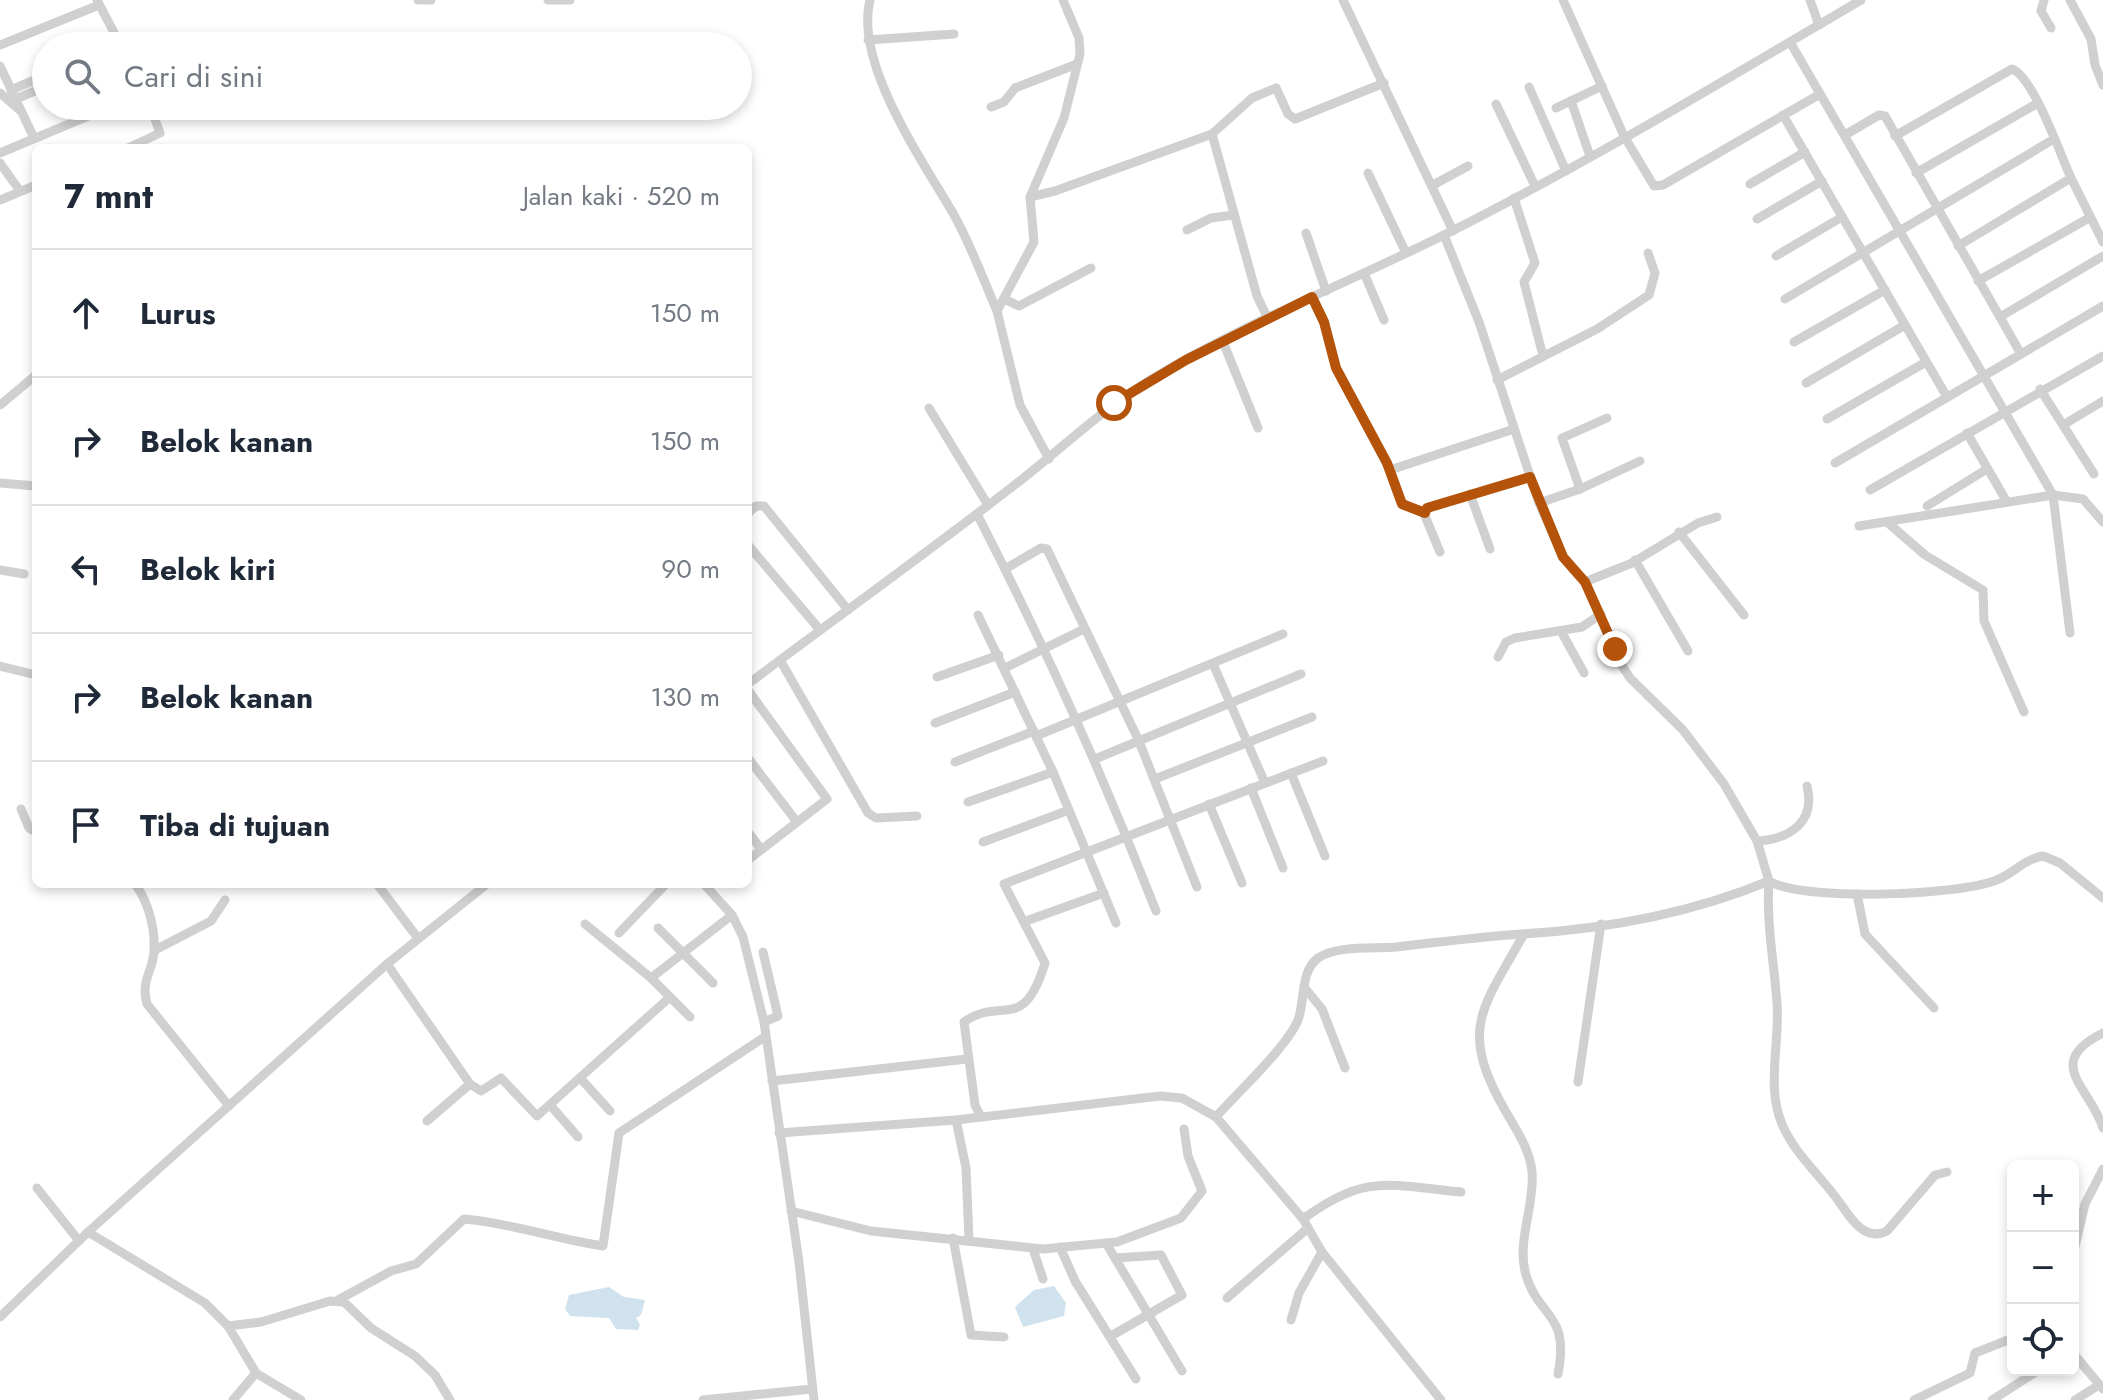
<!DOCTYPE html>
<html lang="id">
<head>
<meta charset="utf-8">
<style>
  body { margin:0; font-family:Jost,sans-serif; background:#f2f2f3; color:#1f2937 }
  .controls { position:absolute; right:24px; bottom:24px; display:grid; overflow:hidden; border-radius:12px; box-shadow:0 4px 12px #0003 }
  .controls button { width:72px; height:72px; display:grid; place-items:center; padding:0; border:0; border-bottom:2px solid #e0e1e3; background:#fff; color:#1f2937; font:40px sans-serif }
  .stop { position:absolute; width:24px; height:24px; margin:-18px; border:6px solid #b45309; border-radius:50%; background:#fff }
  .stop.end { background:#b45309; border-color:#fff; box-shadow:0 2px 8px #0008 }
  .list { margin:0; padding:0; list-style:none }
  h2 { display:flex; justify-content:space-between; align-items:center; height:104px; margin:0; padding:0 32px; font-size:34px }
  h2 small { font-size:26px; font-weight:400; color:#747a83 }
  .list li { display:grid; grid-template-columns:52px 1fr auto; gap:24px; align-items:center; box-sizing:border-box; height:128px; padding:0 32px; border-top:2px solid #e0e1e3 }
  .list b { display:block; font-size:30px; white-space:nowrap }
  .list em { font-size:26px; font-style:normal; color:#747a83 }
  .icon { flex:none; width:44px; height:44px; fill:none; stroke:currentColor; stroke-width:2; stroke-linecap:round; stroke-linejoin:round }
  .map { position:relative; flex:none; width:2103px; height:1400px; overflow:hidden }
  .search { position:absolute; background:#fff; box-shadow:0 4px 12px #0003; left:32px; top:32px; width:720px; height:88px; display:flex; align-items:center; gap:20px; box-sizing:border-box; padding:0 28px; border-radius:44px; color:#747a83; font-size:30px }
  .panel { position:absolute; background:#fff; box-shadow:0 4px 12px #0003; left:32px; top:144px; width:720px; height:744px; border-radius:12px }
  .map>svg:first-child { display:block }
  .water { fill:#cfe2ee }
  .lines { fill:none; stroke-linecap:round; stroke-linejoin:round }
  .minor { stroke:#d0d0d0; stroke-width:9 }
  .route { stroke:#b45309; stroke-width:10 }
</style>
</head>
<body>
<div class="map">
<svg width="2103" height="1400" viewBox="0 0 2103 1400">
  <rect width="100%" height="100%" fill="#fff"/>
  <!-- water -->
  <g class="water">
    <path d="M1054 1286 1066 1303 1064 1316 1023 1327 1015 1307 1034 1290Z"/>
    <path d="M609 1287 624 1297 645 1300 641 1315 636 1318 640 1325 638 1330 616 1329 609 1318 570 1316 565 1309 569 1295Z"/>
  </g>
  <g class="lines">
    <!-- minor -->
    <g class="minor">
      <path d="M97 0 121 46"/>
      <path d="M418 0H431"/>
      <path d="M548 0H570"/>
      <path d="M870 0C854 64 923 161 954 215 971 245 983 279 997 311"/>
      <path d="M1343 0 1453 231"/>
      <path d="M1563 0 1624 136 1654 186 1663 185 1820 94"/>
      <path d="M1810 0 1819 25"/>
      <path d="M2044 0 2041 11 2051 28"/>
      <path d="M2070 0 2091 39 2095 65 2103 85"/>
      <path d="M868 40 954 34"/>
      <path d="M1790 42 2053 495 2070 633"/>
      <path d="M0 45 99 5"/>
      <path d="M0 66 34 138"/>
      <path d="M1529 87 1566 171"/>
      <path d="M11 90 46 75"/>
      <path d="M0 93 21 111"/>
      <path d="M16 99 46 86"/>
      <path d="M1571 101 1590 156"/>
      <path d="M1496 104 1535 186"/>
      <path d="M991 107 1004 102 1015 88 1077 64"/>
      <path d="M1556 108 1602 86"/>
      <path d="M1783 115 1947 397"/>
      <path d="M1212 134 1257 296 1268 319"/>
      <path d="M1845 135 1879 115 1885 116 2021 354"/>
      <path d="M1895 136 2012 69C2033 76 2061 156 2071 178L1958 246"/>
      <path d="M128 148 160 133 150 106"/>
      <path d="M0 153 112 106"/>
      <path d="M0 163 20 191"/>
      <path d="M1368 173 1406 253"/>
      <path d="M1916 173 2038 103"/>
      <path d="M2071 178 2103 242"/>
      <path d="M1750 184 1805 152"/>
      <path d="M1433 185 1468 166"/>
      <path d="M1030 197 1055 191 1212 134 1252 98 1276 88 1288 114 1295 119 1384 83"/>
      <path d="M1514 198 1535 263 1524 282 1543 356"/>
      <path d="M0 200 36 185"/>
      <path d="M1757 219 1822 181"/>
      <path d="M1187 230 1211 218 1234 215"/>
      <path d="M1306 233 1326 291"/>
      <path d="M1444 235 1479 322 1539 503 1563 557 1585 582 1619 661 1630 678 1683 730 1724 784 1757 841 1769 881C1803 902 1956 895 1994 881 2012 875 2024 859 2043 856L2060 863 2103 898"/>
      <path d="M1776 256 1842 217"/>
      <path d="M1364 273 1384 320"/>
      <path d="M1978 281 2089 218"/>
      <path d="M1312 297 1324 322 1336 368 1390 470 1514 429"/>
      <path d="M1004 299 1019 306 1091 268"/>
      <path d="M1785 299 2054 139"/>
      <path d="M2000 317 2103 256"/>
      <path d="M1223 342 1258 428"/>
      <path d="M1794 342 1885 290"/>
      <path d="M1497 380 1597 329 1649 295 1655 273 1648 253"/>
      <path d="M1806 383 1905 325"/>
      <path d="M2040 389 2094 474"/>
      <path d="M0 405 36 375"/>
      <path d="M929 408 988 505"/>
      <path d="M1827 419 1926 362"/>
      <path d="M2063 425 2103 401"/>
      <path d="M1967 433 2007 502"/>
      <path d="M1049 459 1020 405 997 311 1034 242 1030 197 1064 118 1080 54 1079 38 1063 0"/>
      <path d="M1835 463 2103 306"/>
      <path d="M1390 470 1402 504 1425 513"/>
      <path d="M0 483 36 486"/>
      <path d="M1580 489 1562 438 1607 418"/>
      <path d="M1870 490 2103 356"/>
      <path d="M1470 494 1490 549"/>
      <path d="M1539 503 1580 489 1640 461"/>
      <path d="M1927 506 1987 469"/>
      <path d="M748 513 756 506H764L848 610"/>
      <path d="M977 514C1044 644 1103 775 1156 911"/>
      <path d="M1887 522 1925 555 1983 590 1984 621 2024 712"/>
      <path d="M1859 526 2053 495 2083 499 2103 522"/>
      <path d="M1679 532 1744 615"/>
      <path d="M748 545 820 630"/>
      <path d="M1440 552 1425 516 1427 508 1530 477"/>
      <path d="M1635 560 1688 651"/>
      <path d="M1005 569 1041 548 1047 549 1138 739 1197 887"/>
      <path d="M0 570 24 574"/>
      <path d="M1585 582 1632 563 1698 523 1717 517"/>
      <path d="M978 615 1053 772 1116 923"/>
      <path d="M1561 631 1584 673"/>
      <path d="M1498 657 1506 642 1515 638 1582 627 1601 614"/>
      <path d="M780 660 868 813 876 818 917 816"/>
      <path d="M1213 664 1265 783"/>
      <path d="M0 666 36 675"/>
      <path d="M1005 668 1084 629"/>
      <path d="M937 677 999 655"/>
      <path d="M748 684C836 618 925 554 1012 487 1059 451 1102 409 1153 378 1247 322 1350 282 1448 233 1589 162 1725 80 1861 0"/>
      <path d="M748 690 827 799 748 860"/>
      <path d="M935 723 1015 692"/>
      <path d="M1036 736 1283 634"/>
      <path d="M748 758 797 822"/>
      <path d="M1095 759 1301 674"/>
      <path d="M955 762 1034 731"/>
      <path d="M1291 773 1325 856"/>
      <path d="M1155 779 1312 717"/>
      <path d="M1251 788 1283 868"/>
      <path d="M968 802 1053 772"/>
      <path d="M1209 804 1242 883"/>
      <path d="M21 809 29 828 36 832"/>
      <path d="M748 832 761 849"/>
      <path d="M1757 841C1790 839 1816 822 1807 786"/>
      <path d="M983 842 1069 810"/>
      <path d="M135 884C148 901 155 927 154 949 154 972 140 978 147 1004L229 1106"/>
      <path d="M377 884 417 937"/>
      <path d="M704 884 732 915 743 937 764 1022 799 1262 814 1400"/>
      <path d="M1857 894 1865 934 1934 1008"/>
      <path d="M1026 921 1104 893"/>
      <path d="M585 924 651 978 690 1017"/>
      <path d="M658 928 713 983"/>
      <path d="M619 933 666 884"/>
      <path d="M1524 934C1482 1009 1458 1029 1506 1112 1517 1131 1530 1150 1532 1172 1535 1206 1516 1242 1526 1275 1539 1319 1570 1312 1558 1374"/>
      <path d="M155 950 211 921 225 900"/>
      <path d="M763 952 778 1016 764 1022"/>
      <path d="M387 964 470 1084 481 1091 501 1078 537 1116 669 998"/>
      <path d="M651 978 732 915"/>
      <path d="M1304 987 1322 1009 1345 1068"/>
      <path d="M2103 1033C2042 1063 2091 1088 2103 1128"/>
      <path d="M582 1080 610 1111"/>
      <path d="M772 1081 967 1059"/>
      <path d="M1578 1082 1601 924"/>
      <path d="M551 1106 578 1137"/>
      <path d="M981 1117 975 1105 964 1022C1002 995 1023 1035 1045 963L1004 884 1323 761"/>
      <path d="M1216 1117C1237 1093 1287 1047 1298 1020 1305 1002 1300 971 1318 958 1338 945 1373 949 1396 947 1438 942 1479 937 1522 934 1606 929 1692 913 1769 881 1766 923 1774 961 1777 1003 1780 1042 1766 1087 1782 1124 1795 1155 1821 1176 1840 1203 1851 1219 1865 1242 1887 1231L1935 1175 1947 1172"/>
      <path d="M956 1120 966 1168 969 1240"/>
      <path d="M427 1121 470 1084"/>
      <path d="M779 1133 956 1120 1160 1096 1182 1098 1216 1117 1303 1219 1322 1252 1441 1400"/>
      <path d="M37 1188 79 1241"/>
      <path d="M791 1211 871 1231 1043 1249 1117 1242 1181 1218 1202 1191 1188 1156 1184 1129"/>
      <path d="M1303 1219C1366 1173 1388 1185 1461 1192"/>
      <path d="M88 1232 205 1303 228 1326 256 1373 301 1400"/>
      <path d="M953 1238 971 1335 1004 1337"/>
      <path d="M1106 1243 1182 1371"/>
      <path d="M1060 1247 1075 1281 1136 1379"/>
      <path d="M1033 1249 1043 1279"/>
      <path d="M2073 1255 2085 1204 2103 1169"/>
      <path d="M1227 1298 1308 1228"/>
      <path d="M338 1300 391 1271 416 1264 464 1219C512 1223 555 1239 603 1246L619 1133 766 1036"/>
      <path d="M0 1317 88 1232 387 964 487 884"/>
      <path d="M1291 1320 1299 1293 1322 1252"/>
      <path d="M228 1326 261 1322 330 1301 344 1302 371 1328 415 1356 435 1375 450 1400"/>
      <path d="M1111 1336 1182 1295 1161 1255 1115 1258"/>
      <path d="M2073 1353 2103 1389"/>
      <path d="M233 1400 256 1373"/>
      <path d="M703 1400 812 1389"/>
      <path d="M1914 1400 1970 1373 1975 1353 2013 1338"/>
      <path d="M1992 1400 2039 1370"/>
      <path d="M2075 1400 2099 1385"/>
    </g>
  </g>
  <g class="lines">
    <!-- route -->
    <path class="route" d="M1114 403 1186 360 1312 297 1324 322 1336 368 1387 463 1402 504 1425 513 1427 508 1530 477 1563 557 1585 582 1615 649"/>
  </g>
</svg>
<div class="controls">
<button>+</button>
<button>−</button>
<button><svg class="icon" aria-label="locate" viewBox="0 0 24 24"><circle cx="12" cy="12" r="6"/><path d="M12 2v4M12 18v4M2 12h4M18 12h4"/></svg></button>
</div>
<div class="stop" style="left:1114px;top:403px"></div>
<div class="stop end" style="left:1615px;top:649px"></div>
<div class="search"><svg class="icon" aria-label="search" viewBox="0 0 24 24"><circle cx="10" cy="10" r="6"/><path d="M15 15l6 6"/></svg>Cari di sini</div>
<section class="panel">
<h2>7 mnt<small>Jalan kaki · 520 m</small></h2>
<ul class="list">
<li><svg class="icon" aria-label="ahead" viewBox="0 0 24 24"><path d="M12 20V5M6 11l6-6 6 6"/></svg><div><b>Lurus</b></div><em>150 m</em></li>
<li><svg class="icon" aria-label="right" viewBox="0 0 24 24"><path d="M7 20v-9h11M14 6l5 5-5 5"/></svg><div><b>Belok kanan</b></div><em>150 m</em></li>
<li><svg class="icon" aria-label="left" viewBox="0 0 24 24"><path d="M17 20v-9H6M10 6l-5 5 5 5"/></svg><div><b>Belok kiri</b></div><em>90 m</em></li>
<li><svg class="icon" aria-label="right" viewBox="0 0 24 24"><path d="M7 20v-9h11M14 6l5 5-5 5"/></svg><div><b>Belok kanan</b></div><em>130 m</em></li>
<li><svg class="icon" aria-label="arrive" viewBox="0 0 24 24"><path d="M6 21V4h12l-3 4 3 4H6"/></svg><div><b>Tiba di tujuan</b></div></li>
</ul>
</section>
</div>
</body>
</html>
